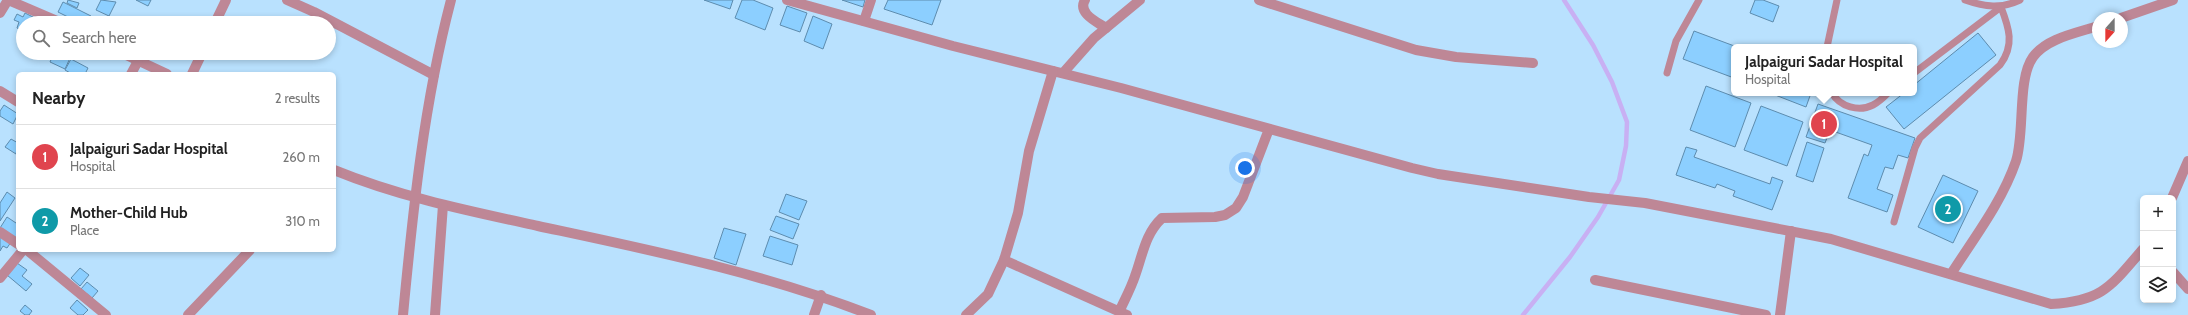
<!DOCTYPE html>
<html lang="en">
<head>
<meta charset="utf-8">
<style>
  body { margin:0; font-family:Cabin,sans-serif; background:#f6f6f6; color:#222 }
  .controls { position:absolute; right:12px; bottom:12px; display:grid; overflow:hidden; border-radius:6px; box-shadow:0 2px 6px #0003 }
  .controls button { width:36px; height:36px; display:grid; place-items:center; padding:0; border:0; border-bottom:1px solid #e0e0e0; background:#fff; color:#222; font:20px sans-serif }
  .compass { position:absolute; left:2092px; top:12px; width:36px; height:36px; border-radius:50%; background:#fff; box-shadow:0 2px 6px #0003; rotate:201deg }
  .you { position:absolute; left:1245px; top:168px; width:14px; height:14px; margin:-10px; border:3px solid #fff; border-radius:50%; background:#1a73e8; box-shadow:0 0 0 6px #1a73e833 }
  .badge { display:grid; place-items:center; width:26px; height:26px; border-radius:50%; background:#db2777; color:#fff; font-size:13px; font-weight:700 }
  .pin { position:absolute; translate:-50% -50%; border:2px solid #fff; box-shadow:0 1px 4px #0006 }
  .popup { position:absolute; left:1731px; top:44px; width:186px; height:52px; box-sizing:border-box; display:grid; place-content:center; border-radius:6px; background:#fff; filter:drop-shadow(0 1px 3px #0005); font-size:13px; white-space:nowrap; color:#767676 }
  .popup b { font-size:15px; color:#222 }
  .popup::after { content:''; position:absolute; left:50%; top:100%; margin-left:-8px; border:8px solid transparent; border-top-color:#fff }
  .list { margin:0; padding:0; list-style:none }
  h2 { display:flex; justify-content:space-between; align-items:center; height:52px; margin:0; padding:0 16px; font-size:17px }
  h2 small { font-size:13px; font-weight:400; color:#767676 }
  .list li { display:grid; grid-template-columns:26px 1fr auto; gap:12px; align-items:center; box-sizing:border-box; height:64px; padding:0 16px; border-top:1px solid #e0e0e0 }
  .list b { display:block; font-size:15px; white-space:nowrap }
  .list p { margin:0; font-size:13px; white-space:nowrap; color:#767676 }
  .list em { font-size:13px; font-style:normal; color:#767676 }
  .icon { flex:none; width:22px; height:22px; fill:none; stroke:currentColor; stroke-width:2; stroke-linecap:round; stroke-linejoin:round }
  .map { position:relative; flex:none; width:2188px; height:315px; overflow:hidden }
  .search { position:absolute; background:#fff; box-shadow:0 2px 6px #0003; left:16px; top:16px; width:320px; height:44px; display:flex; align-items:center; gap:10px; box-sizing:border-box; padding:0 14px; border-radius:22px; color:#767676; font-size:15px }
  .panel { position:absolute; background:#fff; box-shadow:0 2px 6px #0003; left:16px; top:72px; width:320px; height:180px; border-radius:6px }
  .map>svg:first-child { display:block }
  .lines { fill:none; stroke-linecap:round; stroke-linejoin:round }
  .stream { stroke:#c8b0f3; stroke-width:4.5 }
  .building { fill:#8ccfff; stroke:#5d8cae }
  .service { stroke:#be8796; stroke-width:7 }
  .minor { stroke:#be8796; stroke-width:10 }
  .tertiary { stroke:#be8796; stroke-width:10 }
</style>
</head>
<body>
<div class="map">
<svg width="2188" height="315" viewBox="0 0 2188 315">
  <rect width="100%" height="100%" fill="#b9e1fe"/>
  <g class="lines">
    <!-- stream -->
    <path class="stream" d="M1523 315 1570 257 1598 217 1619 180 1626 146 1627 122 1612 82 1593 45 1564 0"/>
  </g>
  <!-- building -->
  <g class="building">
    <path d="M68 0 79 3 77 8 67 3Z"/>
    <path d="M101 0 116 2 109 16 96 10Z"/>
    <path d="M136 0H151L148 6Z"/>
    <path d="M704 0H733L730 9Z"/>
    <path d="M742 0H753L773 8 765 30 735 18Z"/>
    <path d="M842 0H865L863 7Z"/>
    <path d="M888 0H941L932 25 884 9Z"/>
    <path d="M1755 0H1763L1779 6 1773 22 1750 13Z"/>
    <path d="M63 2 91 16 87 23H80L58 12Z"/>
    <path d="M787 6 807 13 800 32 780 25Z"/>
    <path d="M25 13 37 19 35 23H23V31L17 28 19 22 14 20 17 14 23 17Z"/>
    <path d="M813 16 832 24 823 49 804 41Z"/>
    <path d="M1694 31 1737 47H1734V78L1683 59Z"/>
    <path d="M1978 33 1996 55 1904 129 1886 107 1904 93H1914V85Z"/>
    <path d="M54 53H62L70 58 65 69 50 62Z"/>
    <path d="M71 59 88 68 85 74H72L65 70Z"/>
    <path d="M1706 86 1751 103 1735 147 1690 130Z"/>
    <path d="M1770 93H1811L1806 107Z"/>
    <path d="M1818 104 1915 138 1908 158 1898 155 1893 169 1885 167 1877 189 1893 195 1887 212 1848 198 1864 154 1868 156 1872 145 1830 130 1825 143 1806 137Z"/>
    <path d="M4 105 18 114 13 124 0 116V111Z"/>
    <path d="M1761 106 1803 122 1787 166 1744 150Z"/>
    <path d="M11 139 18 143 16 154 5 147Z"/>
    <path d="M1807 142 1824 148 1813 182 1796 176Z"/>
    <path d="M1686 147 1697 150 1694 157 1770 184 1772 177 1783 181 1772 210 1733 196 1735 191 1717 184 1715 188 1676 175Z"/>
    <path d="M1943 175 1978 191 1953 243 1918 227Z"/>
    <path d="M7 192 15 198 0 221V203Z"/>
    <path d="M786 194 807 201 799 220 779 212Z"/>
    <path d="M776 216 799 224 793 239 770 230Z"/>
    <path d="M7 217 16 223 18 220V240L0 228Z"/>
    <path d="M724 228 746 234 736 265 714 258Z"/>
    <path d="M0 235 11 242 7 248 3 246 0 251Z"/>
    <path d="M770 236 798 245 792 265 763 256Z"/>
    <path d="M17 263 27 270 22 276 32 284 26 291 7 275Z"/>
    <path d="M80 268 89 275 80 286 71 278Z"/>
    <path d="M87 282 98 291 92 298 81 289Z"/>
    <path d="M77 300 88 310 83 315H78L70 308Z"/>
    <path d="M25 305 32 311 29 315H25L20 311Z"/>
  </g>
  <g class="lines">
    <!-- service -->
    <g class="service">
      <path d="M1965 0C1985 7 2001 9 2020 0"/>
      <path d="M1827 47 1837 0"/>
      <path d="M1667 73 1676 41 1699 0"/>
      <path d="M1832 93C1840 107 1859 112 1873 105 1879 102 1884 97 1888 93"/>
      <path d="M1894 222 1915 148 1920 138 2000 65C2015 45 2009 28 2001 7L1914 73"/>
    </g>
    <!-- minor -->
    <g class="minor">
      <path d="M287 0 314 12 434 75"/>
      <path d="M787 0 953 46 1121 88 1412 168 1438 174 1589 197 1645 203 1831 239 2051 304C2103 301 2111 286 2143 249"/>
      <path d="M1085 0C1077 13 1097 22 1106 28"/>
      <path d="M1259 0 1416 50 1456 57 1533 63"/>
      <path d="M0 13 8 0 62 23"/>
      <path d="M2121 18 2173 0"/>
      <path d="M864 21 871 0"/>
      <path d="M215 23 226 0"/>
      <path d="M122 53 167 74"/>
      <path d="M1063 73 1094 38 1140 0"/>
      <path d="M131 74 138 61"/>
      <path d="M192 74 202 53"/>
      <path d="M0 91 18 102"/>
      <path d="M334 170C400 197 469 211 538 226 650 250 764 273 871 315"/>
      <path d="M2172 198 2188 161"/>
      <path d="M0 232 18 244"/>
      <path d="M27 250 106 315"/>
      <path d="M1004 260 1127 315"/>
      <path d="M2173 272 2188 289"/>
      <path d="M1951 274C1974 238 2002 202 2016 161 2025 133 2017 79 2033 57 2047 38 2077 33 2098 26"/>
      <path d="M0 278 23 250"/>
      <path d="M1595 280 1766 315"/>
      <path d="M1120 310C1125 299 1131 288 1135 276 1143 254 1145 234 1162 218L1215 217 1225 215 1236 208 1243 197 1269 129"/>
      <path d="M188 315 250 250"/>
      <path d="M435 315 443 205"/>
      <path d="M814 315 821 295"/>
      <path d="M966 315 988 294 1004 260 1018 213 1029 151 1053 71"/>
      <path d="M1780 315 1791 231"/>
    </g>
    <!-- tertiary -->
    <path class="tertiary" d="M403 315C413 209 424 103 451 0"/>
  </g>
</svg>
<div class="controls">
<button>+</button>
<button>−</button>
<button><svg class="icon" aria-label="layers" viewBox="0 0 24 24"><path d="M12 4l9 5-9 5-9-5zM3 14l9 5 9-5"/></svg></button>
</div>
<svg class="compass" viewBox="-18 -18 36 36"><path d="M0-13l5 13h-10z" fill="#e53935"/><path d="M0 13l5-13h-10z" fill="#767676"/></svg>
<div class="you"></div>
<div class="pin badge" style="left:1824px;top:124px;background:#e0444e">1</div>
<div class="popup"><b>Jalpaiguri Sadar Hospital</b>Hospital</div>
<div class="pin badge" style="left:1948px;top:209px;background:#0f9aa8">2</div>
<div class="search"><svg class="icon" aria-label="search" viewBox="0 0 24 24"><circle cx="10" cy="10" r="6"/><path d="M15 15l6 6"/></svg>Search here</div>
<section class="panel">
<h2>Nearby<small>2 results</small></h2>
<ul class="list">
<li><span class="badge" style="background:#e0444e">1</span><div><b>Jalpaiguri Sadar Hospital</b><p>Hospital</p></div><em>260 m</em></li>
<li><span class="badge" style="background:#0f9aa8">2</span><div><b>Mother-Child Hub</b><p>Place</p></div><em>310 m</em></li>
</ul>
</section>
</div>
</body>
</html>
